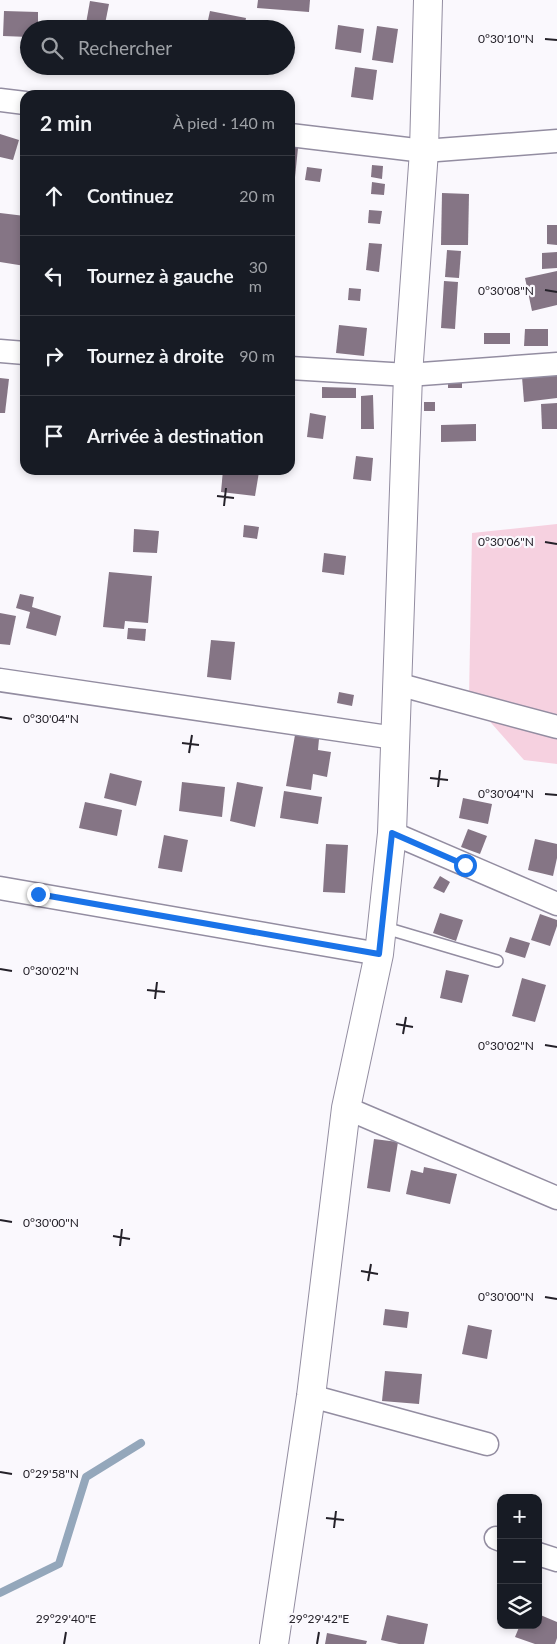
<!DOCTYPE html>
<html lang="fr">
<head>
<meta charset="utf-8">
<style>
  body { margin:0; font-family:Lato,sans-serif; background:#20242c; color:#f1f3f6 }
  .controls { position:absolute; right:15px; bottom:15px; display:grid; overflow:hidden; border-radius:10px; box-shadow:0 2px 8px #0003 }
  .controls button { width:45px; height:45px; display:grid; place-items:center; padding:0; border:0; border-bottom:1px solid #363941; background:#171b24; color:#f1f3f6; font:25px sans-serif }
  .stop { position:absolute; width:15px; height:15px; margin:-11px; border:4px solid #1a73e8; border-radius:50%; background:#fff }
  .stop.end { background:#1a73e8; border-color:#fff; box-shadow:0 1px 5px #0008 }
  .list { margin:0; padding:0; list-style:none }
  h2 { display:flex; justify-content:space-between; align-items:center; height:65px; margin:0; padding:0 20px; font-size:21px }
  h2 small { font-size:16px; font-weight:400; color:#9ea1a6 }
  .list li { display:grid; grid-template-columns:32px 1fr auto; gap:15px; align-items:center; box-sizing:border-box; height:80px; padding:0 20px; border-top:1px solid #363941 }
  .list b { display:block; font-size:19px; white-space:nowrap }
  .list em { font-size:16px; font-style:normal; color:#9ea1a6 }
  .icon { flex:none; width:28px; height:28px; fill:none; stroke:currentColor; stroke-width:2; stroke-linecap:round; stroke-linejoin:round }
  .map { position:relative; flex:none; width:557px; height:1644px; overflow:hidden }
  .search { position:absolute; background:#171b24; box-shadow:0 2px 8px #0003; left:20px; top:20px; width:275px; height:55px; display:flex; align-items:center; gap:12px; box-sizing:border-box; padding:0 18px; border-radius:28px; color:#9ea1a6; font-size:19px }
  .panel { position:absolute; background:#171b24; box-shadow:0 2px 8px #0003; left:20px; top:90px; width:275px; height:385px; border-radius:15px }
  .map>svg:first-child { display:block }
  .green { fill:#f6d1e0 }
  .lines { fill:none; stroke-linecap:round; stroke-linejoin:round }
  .stream { stroke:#94a7bb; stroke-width:8 }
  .building { fill:#857585 }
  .lane-casing { stroke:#938da1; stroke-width:14 }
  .street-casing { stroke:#938da1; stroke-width:25 }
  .secondary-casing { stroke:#938da1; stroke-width:30 }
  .lane { stroke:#fff; stroke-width:11 }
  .street { stroke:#fff; stroke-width:22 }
  .secondary { stroke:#fff; stroke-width:28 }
  .route { stroke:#1a73e8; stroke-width:6 }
  .ticks { fill:none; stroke:#242129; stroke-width:2 }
  .ticks-label { font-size:12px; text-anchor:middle; fill:#242129; stroke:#faf8fd; stroke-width:4.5; stroke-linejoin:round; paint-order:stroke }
</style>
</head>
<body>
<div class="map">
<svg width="557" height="1644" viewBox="0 0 557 1644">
  <rect width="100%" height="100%" fill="#faf8fd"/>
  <!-- green -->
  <path class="green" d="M557 524V764L524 760 469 698 472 533Z"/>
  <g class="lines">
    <!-- stream -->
    <path class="stream" d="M0 1593 59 1564 86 1477 141 1443"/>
  </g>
  <!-- building -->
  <g class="building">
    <path d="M258 0H310L309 12 257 8Z"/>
    <path d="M90 1 109 4 104 29H85Z"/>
    <path d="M4 11 38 12V29H29V37L3 36Z"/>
    <path d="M210 11 246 18 244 29H206Z"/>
    <path d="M338 25 364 29 361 53 335 49Z"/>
    <path d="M377 26 398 29 393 63 372 60Z"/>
    <path d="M355 67 377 70 373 100 351 97Z"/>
    <path d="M0 134 19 140 13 160 0 157Z"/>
    <path d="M290 147 298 148 295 177H290Z"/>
    <path d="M372 165 383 166 382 179 371 177Z"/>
    <path d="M307 167 322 169 320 182 305 180Z"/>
    <path d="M372 182 385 184 384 195 371 194Z"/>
    <path d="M442 193 469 194 468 245H441Z"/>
    <path d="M369 210 382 211 380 224 368 223Z"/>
    <path d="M0 213 25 216V266L0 262Z"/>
    <path d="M547 225H557V245L547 244Z"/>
    <path d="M369 243 382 244 379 272 366 270Z"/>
    <path d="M447 250 461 251 459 278 445 277Z"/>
    <path d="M557 252V268L542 269V253Z"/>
    <path d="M557 271V305L532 311 525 278Z"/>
    <path d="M444 281 458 282 455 329 441 328Z"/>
    <path d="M349 288 361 289 360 301 348 300Z"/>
    <path d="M339 325 367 328 364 356 336 353Z"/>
    <path d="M525 329H548V346H524Z"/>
    <rect x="484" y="333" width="26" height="11"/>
    <path d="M557 373V398L524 402 522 377Z"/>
    <path d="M0 378 9 379 5 413H0Z"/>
    <rect x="448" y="378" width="14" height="10"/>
    <path d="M322 387 356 388V398H322Z"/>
    <path d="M373 395 374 429H361V396Z"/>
    <rect x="424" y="402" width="11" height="9"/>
    <path d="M557 403V429H542L541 404Z"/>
    <path d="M310 413 326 416 323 439 307 437Z"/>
    <path d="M476 424V441L441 442V425Z"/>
    <path d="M356 456 373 458 371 481 353 479Z"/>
    <path d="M223 470 259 472 255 496 221 492Z"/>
    <path d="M244 525 259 527 257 539 243 537Z"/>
    <path d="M134 529 159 531 157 553 133 552Z"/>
    <path d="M324 553 346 556 344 575 322 572Z"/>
    <path d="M109 572 152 576 148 623 125 621 124 629 103 627Z"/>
    <path d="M20 594 34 597 32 607 61 616 56 636 26 628 30 612 16 608Z"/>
    <path d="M0 613 16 616 10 645 0 644Z"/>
    <path d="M128 628 146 629 145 641 127 639Z"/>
    <path d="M211 640 235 642 231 680 207 677Z"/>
    <path d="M339 692 354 695 352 706 337 703Z"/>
    <path d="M295 735 319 739 318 750 331 752 327 777 313 774 311 790 286 786Z"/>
    <path d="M110 773 142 781 136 806 104 798Z"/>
    <path d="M182 782 225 787 222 817 179 811Z"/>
    <path d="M237 782 263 787 255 827 230 821Z"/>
    <path d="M284 791 322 797 318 824 280 818Z"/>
    <path d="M463 798 492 804 488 824 459 818Z"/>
    <path d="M85 802 122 810 117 836 79 828Z"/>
    <path d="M468 829 487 836 480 854 461 847Z"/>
    <path d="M164 835 188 840 182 872 158 868Z"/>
    <path d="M535 839 557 844V858L553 876 528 870Z"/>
    <path d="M326 844 348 845 345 893 323 892Z"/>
    <path d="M440 876 450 882 444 893 433 888Z"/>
    <path d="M440 913 463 920 456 941 433 933Z"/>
    <path d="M540 914 557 920V926L550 946 531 940Z"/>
    <path d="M510 937 530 943 525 958 505 952Z"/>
    <path d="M446 970 469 975 462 1003 440 998Z"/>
    <path d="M522 978 546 985 535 1022 512 1016Z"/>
    <path d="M374 1139 398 1142 390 1192 367 1188Z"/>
    <path d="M424 1167 457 1174 450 1204 406 1194 411 1170 423 1173Z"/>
    <path d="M385 1309 409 1312 407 1328 383 1325Z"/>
    <path d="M468 1325 492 1330 487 1359 462 1354Z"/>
    <path d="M385 1371 422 1374 419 1404 382 1401Z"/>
    <path d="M538 1614 557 1622V1638L555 1644H535L515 1637 520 1625H538Z"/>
    <path d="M387 1615 428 1624 424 1644H399L381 1640Z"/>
    <path d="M327 1633 367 1641 366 1644H325Z"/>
  </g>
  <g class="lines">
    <!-- lane casing -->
    <g class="lane-casing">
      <path id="lane" d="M382 927 497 961"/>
    </g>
    <!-- street casing -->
    <g class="street-casing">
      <g id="street">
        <path d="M0 100 25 103"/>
        <path d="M290 135 424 151 557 141"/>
        <path d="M0 351 25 353"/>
        <path d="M290 368 408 375 557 364"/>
        <path d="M0 680 395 738"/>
        <path d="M397 684 557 727"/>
        <path d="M392 833 557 904"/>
        <path d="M0 888 379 954"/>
        <path d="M346 1108 557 1198"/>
        <path d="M311 1396 487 1444"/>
        <path d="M496 1538 501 1540"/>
        <path d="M538 1554 557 1560"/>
      </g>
    </g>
    <!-- secondary casing -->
    <g class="secondary-casing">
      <path id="secondary" d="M274 1644 311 1396 346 1108 379 954 392 833 408 375 424 151 428 0"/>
    </g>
    <!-- lane -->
    <use href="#lane" class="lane"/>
    <!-- street -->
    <use href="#street" class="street"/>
    <!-- secondary -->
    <use href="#secondary" class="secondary"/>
  </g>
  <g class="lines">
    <!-- route -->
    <path class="route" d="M38 894 379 954 392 833 465 865"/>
  </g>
  <!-- ticks -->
  <path class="ticks" d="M545 39 557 40M545 290 557 292M217 496 234 498M224 506 226 488M545 542 557 544M0 717 12 719M182 743 199 745M189 753 192 735M430 778 448 780M438 787 440 770M545 794 557 795M0 969 12 971M147 990 165 992M155 999 157 982M396 1024 413 1027M403 1034 406 1017M545 1045 557 1047M0 1220 12 1222M113 1236 130 1239M120 1246 122 1229M361 1271 378 1274M368 1281 371 1264M545 1297 557 1299M0 1472 12 1474M326 1518 344 1520M334 1528 336 1511M64 1644 66 1632M317 1644 319 1632"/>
  <g class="ticks-label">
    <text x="506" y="43">0°30'10"N</text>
    <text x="506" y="295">0°30'08"N</text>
    <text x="506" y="546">0°30'06"N</text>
    <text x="51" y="723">0°30'04"N</text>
    <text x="506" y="798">0°30'04"N</text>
    <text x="51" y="975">0°30'02"N</text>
    <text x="506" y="1050">0°30'02"N</text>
    <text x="51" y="1227">0°30'00"N</text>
    <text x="506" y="1301">0°30'00"N</text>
    <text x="51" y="1478">0°29'58"N</text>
    <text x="66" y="1623">29°29'40"E</text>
    <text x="319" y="1623">29°29'42"E</text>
  </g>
</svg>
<div class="controls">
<button>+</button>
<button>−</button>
<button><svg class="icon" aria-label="layers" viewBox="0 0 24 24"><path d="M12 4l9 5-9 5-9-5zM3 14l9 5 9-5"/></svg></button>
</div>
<div class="stop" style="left:465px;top:865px"></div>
<div class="stop end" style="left:38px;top:894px"></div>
<div class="search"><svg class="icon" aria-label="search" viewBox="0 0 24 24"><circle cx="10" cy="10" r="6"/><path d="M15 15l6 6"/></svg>Rechercher</div>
<section class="panel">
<h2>2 min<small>À pied · 140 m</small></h2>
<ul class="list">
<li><svg class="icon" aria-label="ahead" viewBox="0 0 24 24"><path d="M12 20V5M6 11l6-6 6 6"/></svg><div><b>Continuez</b></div><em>20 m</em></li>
<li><svg class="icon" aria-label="left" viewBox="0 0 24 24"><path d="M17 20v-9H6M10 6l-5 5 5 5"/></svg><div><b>Tournez à gauche</b></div><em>30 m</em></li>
<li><svg class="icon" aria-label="right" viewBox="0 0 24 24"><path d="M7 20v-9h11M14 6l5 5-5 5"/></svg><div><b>Tournez à droite</b></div><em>90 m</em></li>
<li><svg class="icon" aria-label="arrive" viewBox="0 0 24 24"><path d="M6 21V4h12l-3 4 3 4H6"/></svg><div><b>Arrivée à destination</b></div></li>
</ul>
</section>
</div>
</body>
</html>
